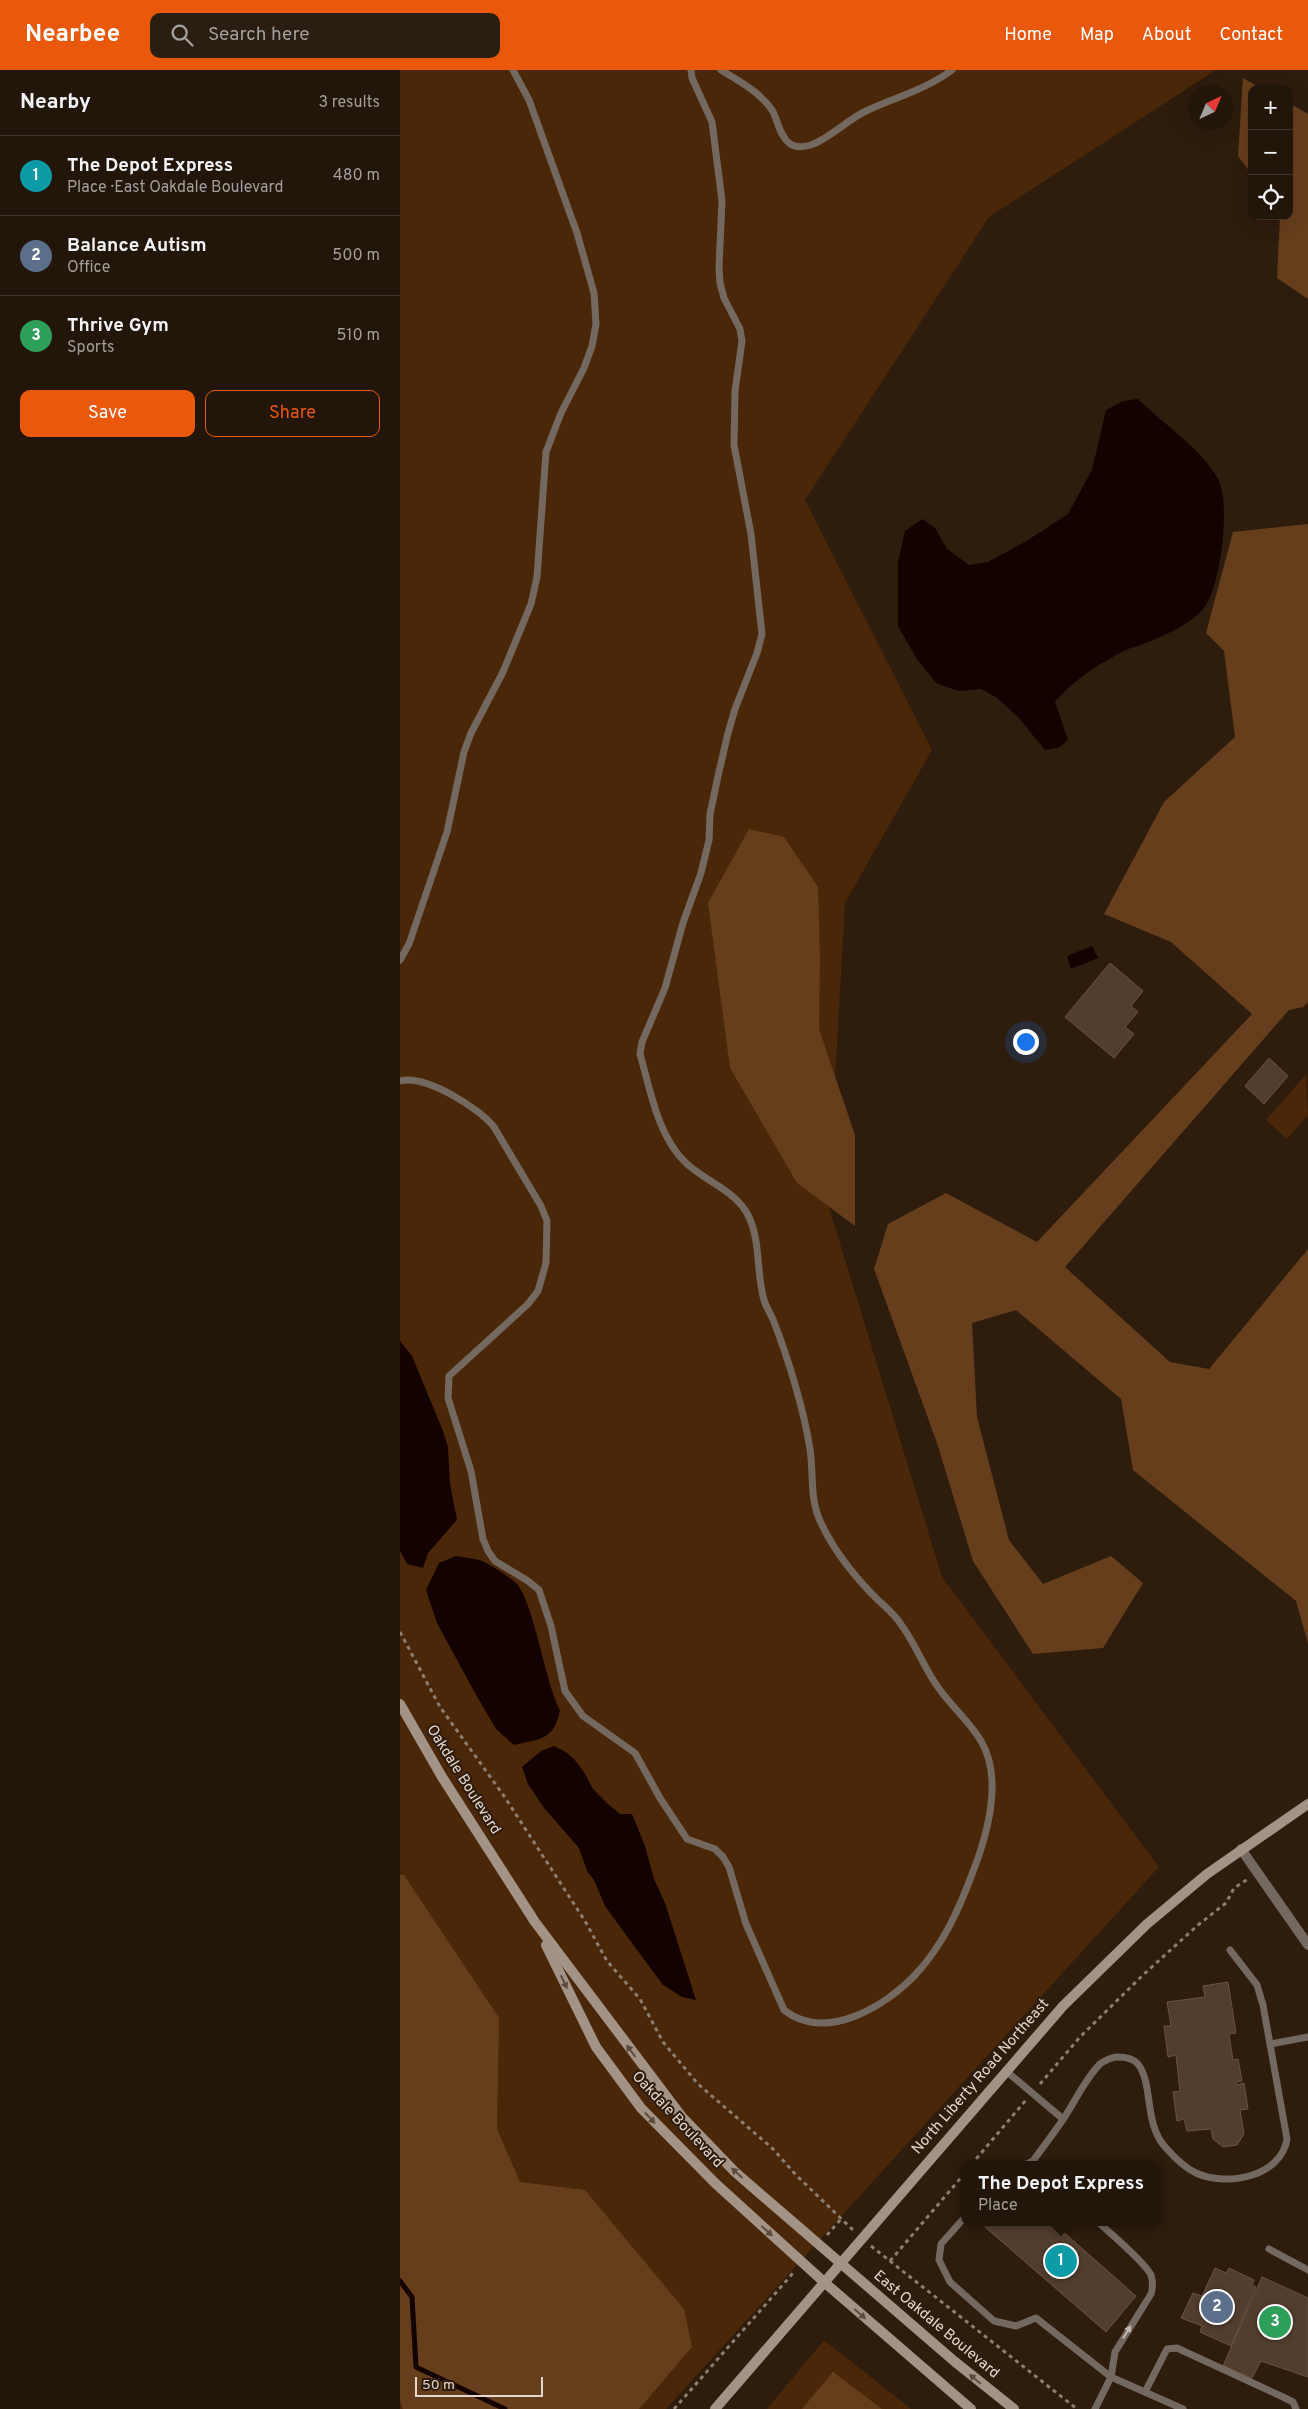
<!DOCTYPE html>
<html lang="en">
<head>
<meta charset="utf-8">
<style>
  body { margin:0; font-family:Overpass,sans-serif; background:#2a1e13; color:#f1f3f6 }
  .controls { position:absolute; right:15px; top:15px; display:grid; overflow:hidden; border-radius:10px; box-shadow:0 5px 20px #0002 }
  .controls button { width:45px; height:45px; display:grid; place-items:center; padding:0; border:0; border-bottom:1px solid #3f342b; background:#22150a; color:#f1f3f6; font:25px sans-serif }
  .compass { position:absolute; left:788px; top:15px; width:45px; height:45px; border-radius:50%; background:#22150a; box-shadow:0 5px 20px #0002; rotate:44deg }
  .scale { position:absolute; left:15px; bottom:12px; width:128px; box-sizing:border-box; padding-left:5px; border:2px solid #e4d7cd; border-top:0; font-size:14px; line-height:18px; white-space:nowrap; color:#e4d7cd; -webkit-text-stroke:4px #2e1c0d; paint-order:stroke }
  .you { position:absolute; left:625px; top:971px; width:18px; height:18px; margin:-12px; border:4px solid #fff; border-radius:50%; background:#1a73e8; box-shadow:0 0 0 8px #1a73e833 }
  .badge { display:grid; place-items:center; width:32px; height:32px; border-radius:50%; background:#ea580c; color:#fff; font-size:16px; font-weight:700 }
  .pin { position:absolute; translate:-50% -50%; border:2px solid #fff; box-shadow:0 1px 5px #0006 }
  .popup { position:absolute; left:561px; top:2091px; width:200px; height:65px; box-sizing:border-box; display:grid; place-content:center; border-radius:10px; background:#22150a; filter:drop-shadow(0 1px 4px #0005); font-size:16px; white-space:nowrap; color:#a29f9c }
  .popup b { font-size:19px; color:#f1f3f6 }
  .popup::after { content:''; position:absolute; left:50%; top:100%; margin-left:-10px; border:10px solid transparent; border-top-color:#22150a }
  .list { margin:0; padding:0; list-style:none }
  h2 { display:flex; justify-content:space-between; align-items:center; height:65px; margin:0; padding:0 20px; font-size:21px }
  h2 small { font-size:16px; font-weight:400; color:#a29f9c }
  .list li { display:grid; grid-template-columns:32px 1fr auto; gap:15px; align-items:center; box-sizing:border-box; height:80px; padding:0 20px; border-top:1px solid #3f342b }
  .list b { display:block; font-size:19px; white-space:nowrap }
  .list p { margin:0; font-size:16px; white-space:nowrap; color:#a29f9c }
  .list em { font-size:16px; font-style:normal; color:#a29f9c }
  .actions { display:flex; gap:10px; padding:15px 20px }
  .actions a { flex:1; padding:11px 0; border:1px solid #ea580c; border-radius:10px; text-align:center; font-size:18px; color:#ea580c }
  .actions .main { background:#ea580c; color:#fff }
  .icon { flex:none; width:28px; height:28px; fill:none; stroke:currentColor; stroke-width:2; stroke-linecap:round; stroke-linejoin:round }
  .map { position:relative; flex:none; width:908px; height:2339px; overflow:hidden }
  header { display:flex; align-items:center; gap:30px; box-sizing:border-box; height:70px; padding:0 25px; background:#ea580c; color:#fff }
  header strong { font-size:24px }
  nav { display:flex; gap:28px; margin-inline-start:auto; font-size:18px }
  .search { width:350px; height:45px; background:#2a1e13; display:flex; align-items:center; gap:12px; box-sizing:border-box; padding:0 18px; border-radius:10px; color:#a29f9c; font-size:19px }
  main { display:flex }
  aside { flex:1; background:#22150a }
  .map>svg:first-child { display:block }
  .green { fill:#492708 }
  .forest { fill:#663e1c }
  .water { fill:#140200 }
  .lines { fill:none; stroke-linecap:round; stroke-linejoin:round }
  .stream { stroke:#140200; stroke-width:5 }
  .building { fill:#533e2e; stroke:#695343 }
  .path { stroke:#8d7e72; stroke-width:3; stroke-dasharray:4 4; stroke-linecap:butt }
  .service { stroke:#736961; stroke-width:7 }
  .minor { stroke:#736961; stroke-width:10 }
  .secondary { stroke:#a39386; stroke-width:10 }
  .oneway { fill:#5d4c3d }
  .oneway2 { fill:#c2b6ad }
  .labels { text-anchor:middle; dominant-baseline:central; stroke-width:4; stroke-linejoin:round; paint-order:stroke }
  .street-label { font-size:15px; fill:#e4d7cd; stroke:#2e1c0d }
</style>
</head>
<body>
<header>
<strong>Nearbee</strong>
<div class="search"><svg class="icon" aria-label="search" viewBox="0 0 24 24"><circle cx="10" cy="10" r="6"/><path d="M15 15l6 6"/></svg>Search here</div>
<nav><a>Home</a><a>Map</a><a>About</a><a>Contact</a></nav>
</header>
<main>
<aside>
<h2>Nearby<small>3 results</small></h2>
<ul class="list">
<li><span class="badge" style="background:#0f9aa8">1</span><div><b>The Depot Express</b><p>Place · East Oakdale Boulevard</p></div><em>480 m</em></li>
<li><span class="badge" style="background:#5c6f8a">2</span><div><b>Balance Autism</b><p>Office</p></div><em>500 m</em></li>
<li><span class="badge" style="background:#2e9e5b">3</span><div><b>Thrive Gym</b><p>Sports</p></div><em>510 m</em></li>
</ul>
<div class="actions"><a class="main">Save</a><a>Share</a></div>
</aside>
<div class="map">
<svg width="908" height="2339" viewBox="0 0 908 2339">
  <rect width="100%" height="100%" fill="#2e1c0d"/>
  <!-- green -->
  <g class="green">
    <path d="M0 0H816L589 147 405 430 532 680 445 833 428 1134 542 1507 759 1797 266 2339H0Z"/>
    <path d="M906 1004 908 1045 887 1069 866 1050Z"/>
    <path d="M424 2270 511 2339H367Z"/>
  </g>
  <!-- forest -->
  <g class="forest">
    <path d="M843 8 862 19H852V105L838 86Z"/>
    <path d="M889 33 908 44V229L877 208 880 146H889Z"/>
    <path d="M908 454V932L903 937 889 940 665 1197 770 1292 809 1299 908 1179V1573L896 1531 733 1400 721 1329 616 1240 572 1253 577 1347 609 1470 643 1514 711 1486 743 1513 703 1578 633 1584 573 1491 537 1373 474 1199 488 1154 546 1123 637 1172 852 944 771 872 704 844 764 732 835 667 824 581 806 563 833 462Z"/>
    <path d="M349 759 384 767 418 817 420 890 419 959 455 1065V1156L397 1113 330 998 308 833Z"/>
    <path d="M0 1805H4L99 1948 97 2059 120 2112 185 2120 284 2239 292 2277 239 2339H3L0 2330Z"/>
    <path d="M433 2302 482 2339H402Z"/>
  </g>
  <!-- water -->
  <g class="water">
    <path d="M738 329C761 352 803 380 818 409 831 434 821 516 804 538 795 550 774 561 760 567 750 572 739 575 728 579 703 591 673 610 655 632L668 670 658 678 645 680 618 647 596 627 581 619 558 621 536 613 517 589 498 556V492L505 461 522 449 535 458 547 479 569 495 588 492 625 472 668 444 692 400 706 340 723 331Z"/>
    <path d="M692 876 698 888 671 899 667 886Z"/>
    <path d="M0 1271 12 1286 43 1361 48 1377 50 1414 57 1450 28 1483 23 1498 7 1494 0 1481Z"/>
    <path d="M56 1486C65 1488 78 1488 86 1493 94 1497 109 1507 115 1512 133 1527 145 1613 160 1640 154 1670 141 1669 114 1675L96 1659 75 1623 37 1553 26 1520 39 1493Z"/>
    <path d="M154 1676 166 1682 174 1689 184 1702 193 1719 208 1734 220 1744H232L245 1776 254 1809 265 1833 296 1930 282 1927 263 1915 229 1869 205 1836 194 1810 187 1801 179 1778 144 1738 128 1714 122 1697 141 1681Z"/>
  </g>
  <g class="lines">
    <!-- stream -->
    <path class="stream" d="M0 2211 12 2227 16 2297 105 2339"/>
  </g>
  <!-- building -->
  <g class="building">
    <path d="M710 893 743 921 731 936 738 942 725 957 734 964 714 988 665 947Z"/>
    <path d="M869 988 888 1006 864 1034 845 1016Z"/>
    <path d="M828 1912 836 1963 829 1964 833 1990 838 1989 842 2011 836 2012 837 2015 844 2013 848 2039 840 2040 844 2064 837 2075 823 2077 813 2069 811 2059 787 2061 784 2049 777 2051 773 2022 780 2021 776 1985 768 1987 764 1956H771L767 1932 805 1927 803 1916Z"/>
    <path d="M589 2152H652L736 2226 706 2262 585 2157Z"/>
    <path d="M815 2198 826 2203 829 2198 854 2210 852 2215 856 2217 831 2276 800 2262 802 2256 781 2248 793 2223 802 2226Z"/>
    <path d="M862 2207 908 2228V2307L861 2291 852 2308 823 2296Z"/>
  </g>
  <g class="lines">
    <!-- path -->
    <g class="path">
      <path d="M0 1562 40 1637 104 1726 185 1851 207 1891 240 1929 263 1972 298 2014 372 2078 396 2105 453 2160"/>
      <path d="M640 2014 680 1967 743 1905 798 1855 826 1833 834 1818 848 1809"/>
      <path d="M571 2095 626 2030"/>
      <path d="M427 2165 441 2149"/>
      <path d="M471 2176 677 2339"/>
      <path d="M490 2191 565 2103"/>
      <path d="M274 2339 394 2202"/>
    </g>
    <!-- service -->
    <g class="service">
      <path d="M321 0C339 11 360 22 372 40 378 50 379 65 389 73 395 78 404 77 411 75 430 68 447 50 466 41 494 28 527 19 552 0"/>
      <path d="M0 890 9 874 47 762 64 682 71 663 103 602 131 534 137 507 146 382 161 343 184 298 192 276 196 254 194 223 177 163 129 30 113 0"/>
      <path d="M0 1011C25 1004 79 1038 94 1057L141 1136 147 1151 146 1193 138 1221 128 1234 49 1306 48 1328 71 1401 83 1469 88 1481 95 1491 128 1511 139 1520 151 1556 165 1621 183 1646 235 1683 260 1728 287 1769 315 1779 323 1787 329 1797 346 1854 384 1940C426 1973 486 1936 516 1904 544 1874 560 1837 574 1799 588 1762 603 1708 581 1671 570 1652 553 1638 540 1620 524 1599 516 1574 500 1553 492 1541 480 1533 471 1523 451 1502 434 1480 422 1455 409 1430 414 1405 410 1379 404 1340 388 1288 374 1252 371 1244 366 1237 364 1230 356 1202 361 1174 349 1147 337 1121 306 1112 286 1093 258 1067 250 1019 240 984L242 972 265 918 283 853 301 803 309 770 310 744 318 706 328 663 335 639 357 583 362 564 351 464 334 375 335 321 342 271 340 259 324 228 320 213 319 197 322 131 312 52 292 8 291 0"/>
      <path d="M870 1974 908 1967"/>
      <path d="M606 2001 663 2049"/>
      <path d="M625 2095 633 2091"/>
      <path d="M637 2095 633 2091C643 2077 654 2063 664 2048 676 2030 685 2009 700 1994 704 1991 712 1987 717 1987 725 1987 733 1988 738 1994 754 2015 743 2055 767 2079 775 2088 785 2098 796 2103 827 2117 881 2107 887 2069L863 1935 857 1915 830 1880"/>
      <path d="M565 2147 541 2174 539 2190 550 2212 594 2251 616 2256 636 2248 711 2307 783 2339"/>
      <path d="M869 2179 908 2200"/>
      <path d="M745 2322 767 2279 777 2278 883 2327 893 2332 896 2339"/>
      <path d="M695 2339 711 2307 715 2282 751 2224C753 2218 753 2212 751 2205 745 2192 710 2163 698 2152"/>
    </g>
    <!-- minor -->
    <path class="minor" d="M841 1779 908 1875"/>
    <!-- secondary -->
    <g class="secondary">
      <path d="M0 1634 42 1707 135 1852 282 2047 335 2102 554 2291 614 2339"/>
      <path d="M146 1875 196 1977 241 2038 315 2113 424 2212 571 2339"/>
      <path d="M315 2339 663 1936 747 1854 807 1804 908 1734"/>
    </g>
  </g>
  <!-- one-way arrows -->
  <defs><path id="oneway-solid" d="M-6-.8H1V-3.2L6.5 0L1 3.2V.8H-6Z" transform="scale(1.25)"/></defs>
  <g class="oneway">
    <use href="#oneway-solid" transform="translate(164 1912) rotate(65)"/>
    <use href="#oneway-solid" transform="translate(231 1981) rotate(-127)"/>
    <use href="#oneway-solid" transform="translate(250 2048) rotate(47)"/>
    <use href="#oneway-solid" transform="translate(337 2103) rotate(-138)"/>
    <use href="#oneway-solid" transform="translate(367 2161) rotate(42)"/>
    <use href="#oneway-solid" transform="translate(460 2244) rotate(41)"/>
    <use href="#oneway-solid" transform="translate(575 2309) rotate(-140)"/>
  </g>
  <use class="oneway2" href="#oneway-solid" transform="translate(727 2262) rotate(-58)"/>
  <g class="labels">
    <!-- street labels -->
    <g class="street-label">
      <text transform="translate(63 1710) rotate(58)">Oakdale Boulevard</text>
      <text transform="translate(581 2007) rotate(-49)">North Liberty Road Northeast</text>
      <text transform="translate(277 2050) rotate(47)">Oakdale Boulevard</text>
      <text transform="translate(536 2255) rotate(40)">East Oakdale Boulevard</text>
    </g>
  </g>
</svg>
<div class="controls">
<button>+</button>
<button>−</button>
<button><svg class="icon" aria-label="locate" viewBox="0 0 24 24"><circle cx="12" cy="12" r="6"/><path d="M12 2v4M12 18v4M2 12h4M18 12h4"/></svg></button>
</div>
<svg class="compass" viewBox="-18 -18 36 36"><path d="M0-13l5 13h-10z" fill="#e53935"/><path d="M0 13l5-13h-10z" fill="#a29f9c"/></svg>
<div class="scale">50 m</div>
<div class="you"></div>
<div class="pin badge" style="left:661px;top:2191px;background:#0f9aa8">1</div>
<div class="popup"><b>The Depot Express</b>Place</div>
<div class="pin badge" style="left:817px;top:2237px;background:#5c6f8a">2</div>
<div class="pin badge" style="left:875px;top:2252px;background:#2e9e5b">3</div>
</div>
</main>
</body>
</html>
